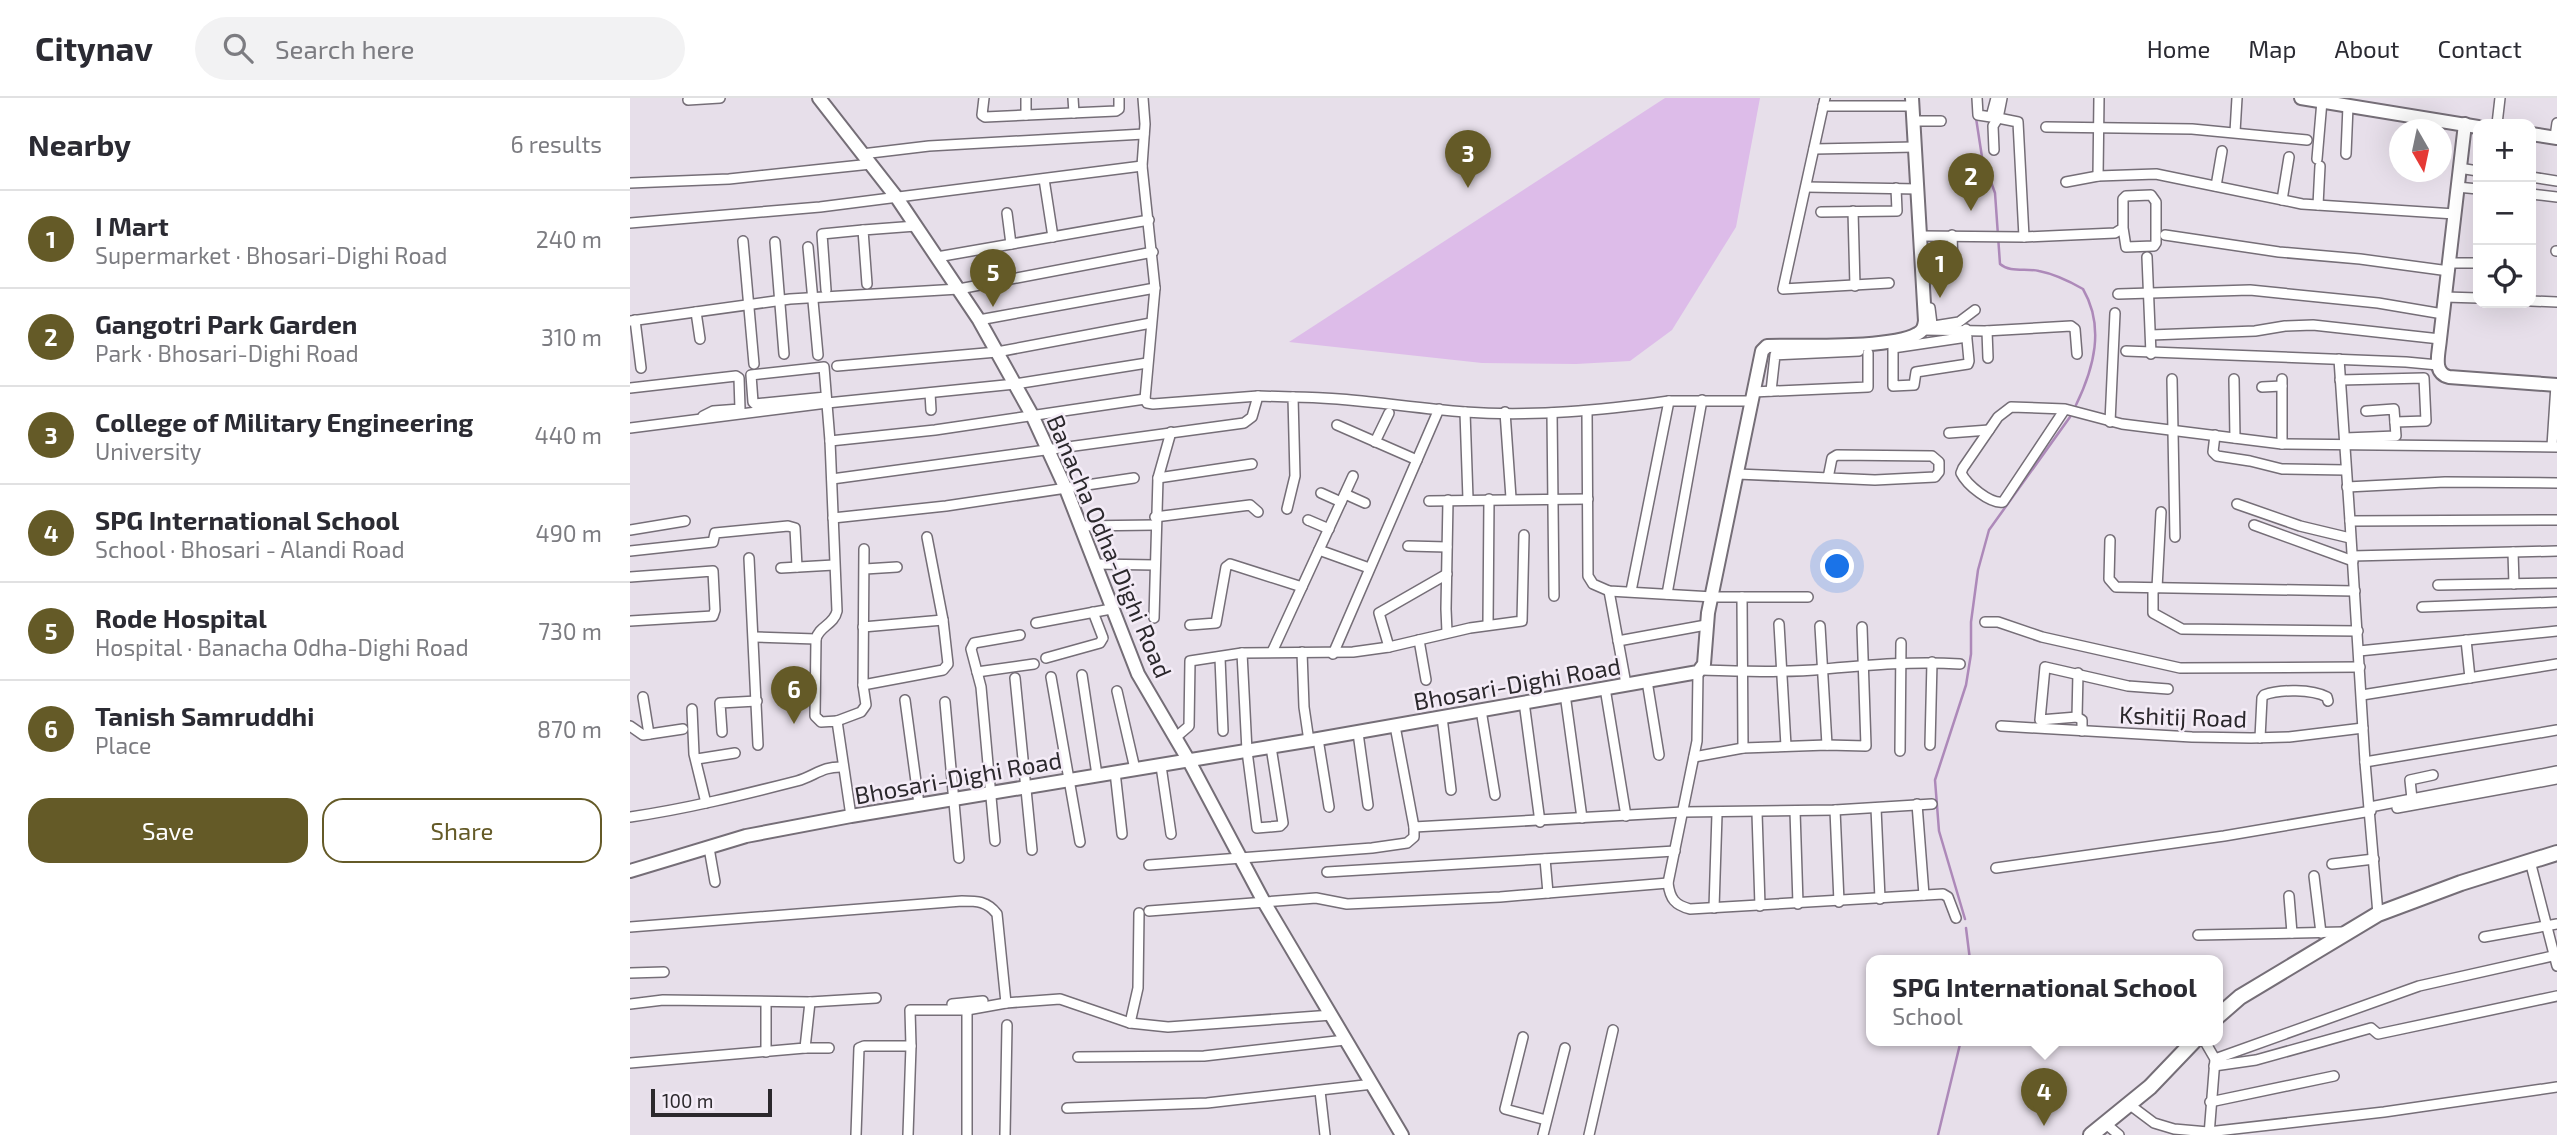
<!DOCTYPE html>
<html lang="en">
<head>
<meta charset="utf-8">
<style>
  body { margin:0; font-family:"Exo 2",sans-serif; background:#f2f2f3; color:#2b2b33 }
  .controls { position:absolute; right:21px; top:21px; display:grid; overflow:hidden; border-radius:14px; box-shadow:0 7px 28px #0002 }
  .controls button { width:63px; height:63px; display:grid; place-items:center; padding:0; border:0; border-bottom:2px solid #e1e1e2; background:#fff; color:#2b2b33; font:35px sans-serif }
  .compass { position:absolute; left:1759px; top:21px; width:63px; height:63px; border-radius:50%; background:#fff; box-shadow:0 7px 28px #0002; rotate:171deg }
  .scale { position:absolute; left:21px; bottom:18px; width:121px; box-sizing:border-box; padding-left:7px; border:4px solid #2b282c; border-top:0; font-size:19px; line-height:24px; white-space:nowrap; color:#2b282c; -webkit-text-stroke:5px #f4ecf7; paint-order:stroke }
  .you { position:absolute; left:1208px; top:469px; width:24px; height:24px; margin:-18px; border:5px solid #fff; border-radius:50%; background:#1a73e8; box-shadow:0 0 0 10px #1a73e833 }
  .badge { display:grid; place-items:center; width:46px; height:46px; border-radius:50%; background:#645a27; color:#fff; font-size:23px; font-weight:700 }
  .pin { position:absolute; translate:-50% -58px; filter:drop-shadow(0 2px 4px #0008) }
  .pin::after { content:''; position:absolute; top:37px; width:24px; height:21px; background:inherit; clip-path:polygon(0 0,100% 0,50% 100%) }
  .popup { position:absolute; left:1236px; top:857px; width:357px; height:91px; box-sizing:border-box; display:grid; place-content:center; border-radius:14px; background:#fff; filter:drop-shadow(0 2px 5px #0005); font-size:23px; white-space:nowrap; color:#7c7c81 }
  .popup b { font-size:26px; color:#2b2b33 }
  .popup::after { content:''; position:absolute; left:50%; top:100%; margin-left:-14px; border:14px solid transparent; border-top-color:#fff }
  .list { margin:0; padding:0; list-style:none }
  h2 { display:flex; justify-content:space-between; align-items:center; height:91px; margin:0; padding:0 28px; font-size:30px }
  h2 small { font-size:23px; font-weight:400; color:#7c7c81 }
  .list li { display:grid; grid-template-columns:46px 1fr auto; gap:21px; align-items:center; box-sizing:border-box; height:98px; padding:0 28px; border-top:2px solid #e1e1e2 }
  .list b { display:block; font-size:26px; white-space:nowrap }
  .list p { margin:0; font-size:23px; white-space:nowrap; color:#7c7c81 }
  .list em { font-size:23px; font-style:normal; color:#7c7c81 }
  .actions { display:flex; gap:14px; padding:21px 28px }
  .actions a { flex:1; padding:16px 0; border:2px solid #645a27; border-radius:21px; text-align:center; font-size:24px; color:#645a27 }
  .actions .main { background:#645a27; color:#fff }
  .icon { flex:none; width:38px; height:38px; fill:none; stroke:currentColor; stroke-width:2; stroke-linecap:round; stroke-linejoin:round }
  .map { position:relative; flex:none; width:1927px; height:1037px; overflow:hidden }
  header { display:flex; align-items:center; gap:42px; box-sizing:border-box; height:98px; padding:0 35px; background:#fff; border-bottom:2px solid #e1e1e2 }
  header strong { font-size:33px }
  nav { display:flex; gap:38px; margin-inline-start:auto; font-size:24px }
  .search { width:490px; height:63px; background:#f2f2f3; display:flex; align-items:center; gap:18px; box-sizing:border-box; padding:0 24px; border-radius:38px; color:#7c7c81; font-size:26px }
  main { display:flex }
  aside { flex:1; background:#fff }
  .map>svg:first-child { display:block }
  .green { fill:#ddbce9 }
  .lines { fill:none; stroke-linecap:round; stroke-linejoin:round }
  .stream { stroke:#ad89b9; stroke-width:2.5 }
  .street-casing { stroke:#756e77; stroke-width:12 }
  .secondary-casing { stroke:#756e77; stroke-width:16 }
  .primary-casing { stroke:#756e77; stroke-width:18 }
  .street { stroke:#fff; stroke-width:9 }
  .secondary { stroke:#fff; stroke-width:12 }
  .primary { stroke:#fff; stroke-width:14 }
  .labels { text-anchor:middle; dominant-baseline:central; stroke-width:5; stroke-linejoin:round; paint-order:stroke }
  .street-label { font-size:24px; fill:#2b282c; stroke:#f4ecf7 }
</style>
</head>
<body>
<header>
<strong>Citynav</strong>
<div class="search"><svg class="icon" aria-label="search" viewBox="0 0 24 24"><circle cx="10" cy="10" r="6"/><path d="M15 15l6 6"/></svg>Search here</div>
<nav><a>Home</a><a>Map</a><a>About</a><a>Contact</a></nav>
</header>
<main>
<aside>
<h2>Nearby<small>6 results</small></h2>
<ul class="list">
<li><span class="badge">1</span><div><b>I Mart</b><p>Supermarket · Bhosari-Dighi Road</p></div><em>240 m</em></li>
<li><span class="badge">2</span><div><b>Gangotri Park Garden</b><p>Park · Bhosari-Dighi Road</p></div><em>310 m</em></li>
<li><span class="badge">3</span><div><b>College of Military Engineering</b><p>University</p></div><em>440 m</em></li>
<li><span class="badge">4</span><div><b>SPG International School</b><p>School · Bhosari - Alandi Road</p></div><em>490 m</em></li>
<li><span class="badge">5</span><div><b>Rode Hospital</b><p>Hospital · Banacha Odha-Dighi Road</p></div><em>730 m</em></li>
<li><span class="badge">6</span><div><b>Tanish Samruddhi</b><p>Place</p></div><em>870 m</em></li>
</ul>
<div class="actions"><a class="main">Save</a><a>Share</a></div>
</aside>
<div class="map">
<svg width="1927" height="1037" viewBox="0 0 1927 1037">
  <rect width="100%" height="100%" fill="#e7dfea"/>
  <!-- green -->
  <path class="green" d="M1035 0H1130L1106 129 1042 232 1000 263 946 266 852 265 659 244Z"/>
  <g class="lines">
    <!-- stream -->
    <g class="stream">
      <path d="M1346 20 1352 59 1365 95 1370 166C1380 175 1396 170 1409 173 1425 176 1439 183 1453 191 1475 229 1464 270 1446 307"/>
      <path d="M1335 821 1309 733 1305 682 1336 587 1341 556V524L1348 472 1359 432 1440 319"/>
      <path d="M1336 830 1340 862"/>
      <path d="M1308 1037 1331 942"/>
    </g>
    <!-- street casing -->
    <g class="street-casing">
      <g id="street">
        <path d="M354 0 352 17 355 19 486 13 489 11V0"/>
        <path d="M396 0V17"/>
        <path d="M443 0 444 15"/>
        <path d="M513 0 515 26 512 68 525 190 515 301 517 305 523 306 628 298"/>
        <path d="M1195 0 1153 191 1259 185"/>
        <path d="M1347 0 1348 17 1361 19 1366 0"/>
        <path d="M58 2 90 0"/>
        <path d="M1193 8H1283"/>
        <path d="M1368 20 1388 24 1394 139"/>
        <path d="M1284 23H1311"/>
        <path d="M1867 26 1870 0"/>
        <path d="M1416 29 1562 31 1677 42"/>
        <path d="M1605 34 1607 0"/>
        <path d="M1925 39 1927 25"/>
        <path d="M1184 51 1285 49"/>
        <path d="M1364 52 1363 28 1368 20 1372 0"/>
        <path d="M232 56 299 48 514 36"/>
        <path d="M1716 56 1718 8"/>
        <path d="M1687 61 1692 3"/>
        <path d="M1829 70 1848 73"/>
        <path d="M1468 78 1469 0"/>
        <path d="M1901 79 1927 83"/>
        <path d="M414 81 423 139"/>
        <path d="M1436 84 1468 78 1526 76 1672 106 1825 116"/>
        <path d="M0 85 99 81 241 66"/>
        <path d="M1586 88 1592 53"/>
        <path d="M1176 89 1288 91"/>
        <path d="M1827 89 1848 91"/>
        <path d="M1901 96 1927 99"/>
        <path d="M1652 102 1659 59"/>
        <path d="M1688 107 1690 68"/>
        <path d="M1223 113 1225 188"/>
        <path d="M1191 114 1267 113 1266 90"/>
        <path d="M377 115 381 146"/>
        <path d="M0 125 190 109 512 68"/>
        <path d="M1322 137 1323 168"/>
        <path d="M1535 137 1649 154 1730 161 1819 173"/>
        <path d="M1291 138 1394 139 1485 135 1493 130V101L1496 98 1521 97 1526 104V145L1524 148 1496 149 1493 130"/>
        <path d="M113 143 124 266"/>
        <path d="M145 144 154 256"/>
        <path d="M178 149 188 257"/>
        <path d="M1926 153H1927"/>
        <path d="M307 159 519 122"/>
        <path d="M1517 159 1521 256"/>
        <path d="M1820 165H1848"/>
        <path d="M237 186 233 132 286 128"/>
        <path d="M196 192 192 136 233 132"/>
        <path d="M1488 196 1620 192 1748 205 1813 216"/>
        <path d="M1815 199 1848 200"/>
        <path d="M1901 203 1927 204"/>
        <path d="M1295 209 1300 210 1302 226 1304 228 1329 224 1345 212"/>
        <path d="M66 214 70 241"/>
        <path d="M5 222 11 270"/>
        <path d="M349 222 525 190"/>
        <path d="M0 223 160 201 329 191 523 154"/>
        <path d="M1336 231 1339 263 1338 266 1286 274 1284 287 1263 288V250L1337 239"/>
        <path d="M1293 232 1355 233 1441 228 1445 231 1447 256"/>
        <path d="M1357 233 1358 260"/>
        <path d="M1521 237 1625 233 1655 228 1683 227 1810 241"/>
        <path d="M1496 253 1776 264 1808 267"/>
        <path d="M1709 261 1720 423"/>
        <path d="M207 268 367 254 521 225"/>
        <path d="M1542 281 1545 439"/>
        <path d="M1604 281 1605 340"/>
        <path d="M1652 281V346"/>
        <path d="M1710 282 1794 280 1796 323 1765 324"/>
        <path d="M1632 289 1652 288"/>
        <path d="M0 290 106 278 109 280 110 311 83 313 73 318"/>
        <path d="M1141 293 1145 257 1229 253"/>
        <path d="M1123 294 1238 289V255"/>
        <path d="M300 295 301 312"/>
        <path d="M663 299C721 299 778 310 835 314 904 319 972 312 1039 303"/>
        <path d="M1435 311 1373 404C1360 406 1337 387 1331 375L1333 370 1368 319 1381 309 1435 311 1492 326 1652 346 1927 349"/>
        <path d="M835 314 838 401"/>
        <path d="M875 314 881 400"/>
        <path d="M957 314 958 478 963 486 979 493 1083 499H1178"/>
        <path d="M922 315 924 498"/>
        <path d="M1480 324 1485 215"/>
        <path d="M707 327 787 362"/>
        <path d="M0 330 197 305 385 286 517 265"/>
        <path d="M1319 335 1359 332"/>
        <path d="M1585 337 1583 354 1587 358 1620 363 1652 371 1716 372"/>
        <path d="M1715 340 1766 338 1764 311 1736 313"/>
        <path d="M200 343 305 332 515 301"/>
        <path d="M745 344 759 315"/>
        <path d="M1922 348 1926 287"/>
        <path d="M1107 376 1245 382 1305 379 1309 374V364L1302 358 1207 357 1202 360 1198 380"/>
        <path d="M528 380 622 366"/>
        <path d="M202 381 614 325 622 319 628 298 663 299 665 378 657 411"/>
        <path d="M1717 389 1815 384 1927 385"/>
        <path d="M691 395 711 404"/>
        <path d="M715 396 735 405"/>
        <path d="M799 403 958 401"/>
        <path d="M1607 406 1670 428 1720 440"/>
        <path d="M525 419 620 407 628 414"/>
        <path d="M203 420 316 408 504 380"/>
        <path d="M678 422 699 431"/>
        <path d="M1624 427 1723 463"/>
        <path d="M450 428 525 427"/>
        <path d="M0 432 55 423"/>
        <path d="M1480 442 1479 481 1486 489 1725 493"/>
        <path d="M778 448 817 449"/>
        <path d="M689 452 739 470"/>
        <path d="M0 453 83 444 85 435 158 428 165 430 167 469"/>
        <path d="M1883 454 1884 486"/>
        <path d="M1722 458 1927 453"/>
        <path d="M119 460 128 647"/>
        <path d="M464 466 525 467"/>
        <path d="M151 470 204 467"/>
        <path d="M235 471 267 469"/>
        <path d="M0 479 83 473 85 512 83 518 0 523"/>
        <path d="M1808 487 1927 485"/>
        <path d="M1523 490V515L1552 531 1728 533"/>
        <path d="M1527 490 1531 414"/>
        <path d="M979 493 996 586"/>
        <path d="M1001 493 1039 303H1121"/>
        <path d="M1037 496 1072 302"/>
        <path d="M1112 499 1113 650"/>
        <path d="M1792 509 1927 504"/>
        <path d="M524 520 528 380 541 334"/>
        <path d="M1355 524H1368L1412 539 1550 570 1730 569"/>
        <path d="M406 525 481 511"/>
        <path d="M1149 526 1156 648"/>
        <path d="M560 527 586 525 596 469 600 466 672 489"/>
        <path d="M858 527 859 401"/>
        <path d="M1190 528 1197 647"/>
        <path d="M233 529 313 522"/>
        <path d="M817 534 816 511 818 402"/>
        <path d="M124 539 186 541C189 528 204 527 207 513L200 343 194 269 121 277 123 304 125 306 196 299"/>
        <path d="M186 541 185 618 191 624 207 623 221 718"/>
        <path d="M789 542 796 582"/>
        <path d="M1836 542 1840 580"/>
        <path d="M988 543 1076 527"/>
        <path d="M759 549 749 515 817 476"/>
        <path d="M1729 553 1927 533"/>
        <path d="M642 554 723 378"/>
        <path d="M672 554 674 609 679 643"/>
        <path d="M703 556 809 311"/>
        <path d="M416 560 470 545 473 540 463 514"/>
        <path d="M590 560 593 633"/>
        <path d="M1072 572C1113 573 1155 575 1195 571 1240 567 1284 563 1330 566"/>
        <path d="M347 574 404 566"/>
        <path d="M1068 574 1067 643 1038 785C1040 801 1045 807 1060 811L1313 796 1318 799 1326 820"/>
        <path d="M452 577 467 677"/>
        <path d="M421 579 450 744"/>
        <path d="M385 580 402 752"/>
        <path d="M1017 583 1029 657"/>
        <path d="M160 587H185"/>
        <path d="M233 587 313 572 318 566 313 522 297 439"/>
        <path d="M975 590 996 718"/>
        <path d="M487 593 505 671"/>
        <path d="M935 596 952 720"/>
        <path d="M1732 597 1927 566"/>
        <path d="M13 599 19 636"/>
        <path d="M275 602 289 706"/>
        <path d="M315 604 329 760"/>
        <path d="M894 604 910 724"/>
        <path d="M62 611 64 656 76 705"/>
        <path d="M851 612 865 697"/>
        <path d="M812 619 821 692"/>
        <path d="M1447 619 1448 575"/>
        <path d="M207 623 231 614 236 607 233 587 234 451"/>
        <path d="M0 628 13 637 53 631"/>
        <path d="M765 628 784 729 1053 714 1205 712 1302 706"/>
        <path d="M1371 628 1562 639 1621 640 1659 639 1733 630"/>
        <path d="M1452 633V622L1447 619 1410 622 1415 569 1498 588 1538 591"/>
        <path d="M92 634 90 605 127 603"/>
        <path d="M728 635 738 707"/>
        <path d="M545 640 559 628 560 563 612 555"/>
        <path d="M1630 640 1632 600 1634 597C1650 591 1682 591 1697 599L1698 603"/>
        <path d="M688 641 699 709"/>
        <path d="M1300 647 1302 564"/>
        <path d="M641 649 653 725 650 728 627 730 617 653 612 555 723 554 759 549 840 530 892 523 894 437"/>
        <path d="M1270 653 1271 545"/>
        <path d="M1064 659 1113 650 1197 647 1236 648 1232 529"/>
        <path d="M67 661 105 655"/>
        <path d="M1735 664 1927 632"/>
        <path d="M531 668 541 736"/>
        <path d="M485 674 492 736"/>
        <path d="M1782 701 1780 682 1803 677"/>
        <path d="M1287 706 1294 797"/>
        <path d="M1740 709 1927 673"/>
        <path d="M1246 710 1250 801"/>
        <path d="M1767 710 1927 681"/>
        <path d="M1205 712 1209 804"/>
        <path d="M1165 713 1168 806"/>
        <path d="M1127 715 1130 808"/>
        <path d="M0 719C56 711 112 697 167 683 185 678 192 668 213 669"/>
        <path d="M365 743 351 589 341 551 344 545 390 537"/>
        <path d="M79 750 85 784"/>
        <path d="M915 761 918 795"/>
        <path d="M1900 763 1927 868"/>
        <path d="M1702 766 1744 761"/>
        <path d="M519 767 742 750 777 745 784 739V729"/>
        <path d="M1366 770 1594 738 1741 713"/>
        <path d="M697 774 1045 753"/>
        <path d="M1684 778 1691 835"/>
        <path d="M1659 798 1662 835"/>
        <path d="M1084 810 1087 716"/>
        <path d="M519 813 686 800 717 806 870 799 1038 785"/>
        <path d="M1748 816 1735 664 1720 423 1927 422"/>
        <path d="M0 829 332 803C347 803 357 803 367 816L376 905 337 912H280L281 948"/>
        <path d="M1568 837 1713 834"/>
        <path d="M1854 839 1927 826"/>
        <path d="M0 875 34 874"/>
        <path d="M376 905 430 901 500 925 538 929 702 917"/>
        <path d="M0 906 33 902 180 904 246 900"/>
        <path d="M322 906 353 903"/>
        <path d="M500 925 508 890 509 815"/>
        <path d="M893 939 875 1011 916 1022"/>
        <path d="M1574 942 1585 961 1579 1037"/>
        <path d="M175 950H199"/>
        <path d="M136 954V904"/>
        <path d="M448 959 574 958 715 942"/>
        <path d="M1585 961 1789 888 1927 857"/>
        <path d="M0 965 175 950 180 904"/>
        <path d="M1584 968 1626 962 1741 930 1748 936 1927 898"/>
        <path d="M690 993 695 1037"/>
        <path d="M1580 1004 1704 978"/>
        <path d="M1500 1007 1524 1025 1544 1031 1578 1034 1754 1014 1927 989"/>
        <path d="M437 1010 577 1005 743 986"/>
        <path d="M1476 1026 1489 1037"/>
        <path d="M226 1037 229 950 234 948H281L278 1037"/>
        <path d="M337 1037V912"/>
        <path d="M375 1037 377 927"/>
        <path d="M913 1037 935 950"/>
        <path d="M959 1037 983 932"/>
      </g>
    </g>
    <!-- secondary casing -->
    <g class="secondary-casing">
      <g id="secondary">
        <path d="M189 0 267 100 349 222 402 317 436 391 508 576 559 663 634 804 772 1037"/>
        <path d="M1671 0 1848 29"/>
        <path d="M1835 26 1810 241C1809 255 1802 275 1819 279L1927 287"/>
        <path d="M1901 36 1927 40"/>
        <path d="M0 773 116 738 221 718 688 641 1068 574 1074 566 1078 515 1132 253 1137 248C1171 247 1261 251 1287 236 1293 233 1294 229 1295 223L1282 0"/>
      </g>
    </g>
    <!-- primary casing -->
    <g class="primary-casing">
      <g id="primary">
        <path d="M1587 919 1610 899 1748 816 1831 785 1927 755"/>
        <path d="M1461 1037 1520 989 1565 942"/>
      </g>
    </g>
    <!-- street -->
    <use href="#street" class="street"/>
    <!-- secondary -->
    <use href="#secondary" class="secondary"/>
    <!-- primary -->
    <use href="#primary" class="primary"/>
  </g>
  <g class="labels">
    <!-- street labels -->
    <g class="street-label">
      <text transform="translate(480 448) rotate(67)">Banacha Odha-Dighi Road</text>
      <text transform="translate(887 585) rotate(-10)">Bhosari-Dighi Road</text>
      <text transform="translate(1553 618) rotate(2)">Kshitij Road</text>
      <text transform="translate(328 679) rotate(-10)">Bhosari-Dighi Road</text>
    </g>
  </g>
</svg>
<div class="controls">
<button>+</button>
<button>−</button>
<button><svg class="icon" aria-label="locate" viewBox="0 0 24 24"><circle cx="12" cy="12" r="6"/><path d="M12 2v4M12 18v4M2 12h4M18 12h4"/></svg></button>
</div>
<svg class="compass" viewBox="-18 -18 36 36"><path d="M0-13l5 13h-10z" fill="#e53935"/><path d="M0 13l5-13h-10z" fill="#7c7c81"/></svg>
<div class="scale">100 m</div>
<div class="you"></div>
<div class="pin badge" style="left:1310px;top:200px">1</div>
<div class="pin badge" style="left:1341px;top:113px">2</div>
<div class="pin badge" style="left:838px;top:90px">3</div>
<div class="pin badge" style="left:1414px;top:1028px">4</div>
<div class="popup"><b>SPG International School</b>School</div>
<div class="pin badge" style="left:363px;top:209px">5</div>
<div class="pin badge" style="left:164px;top:626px">6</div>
</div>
</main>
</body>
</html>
